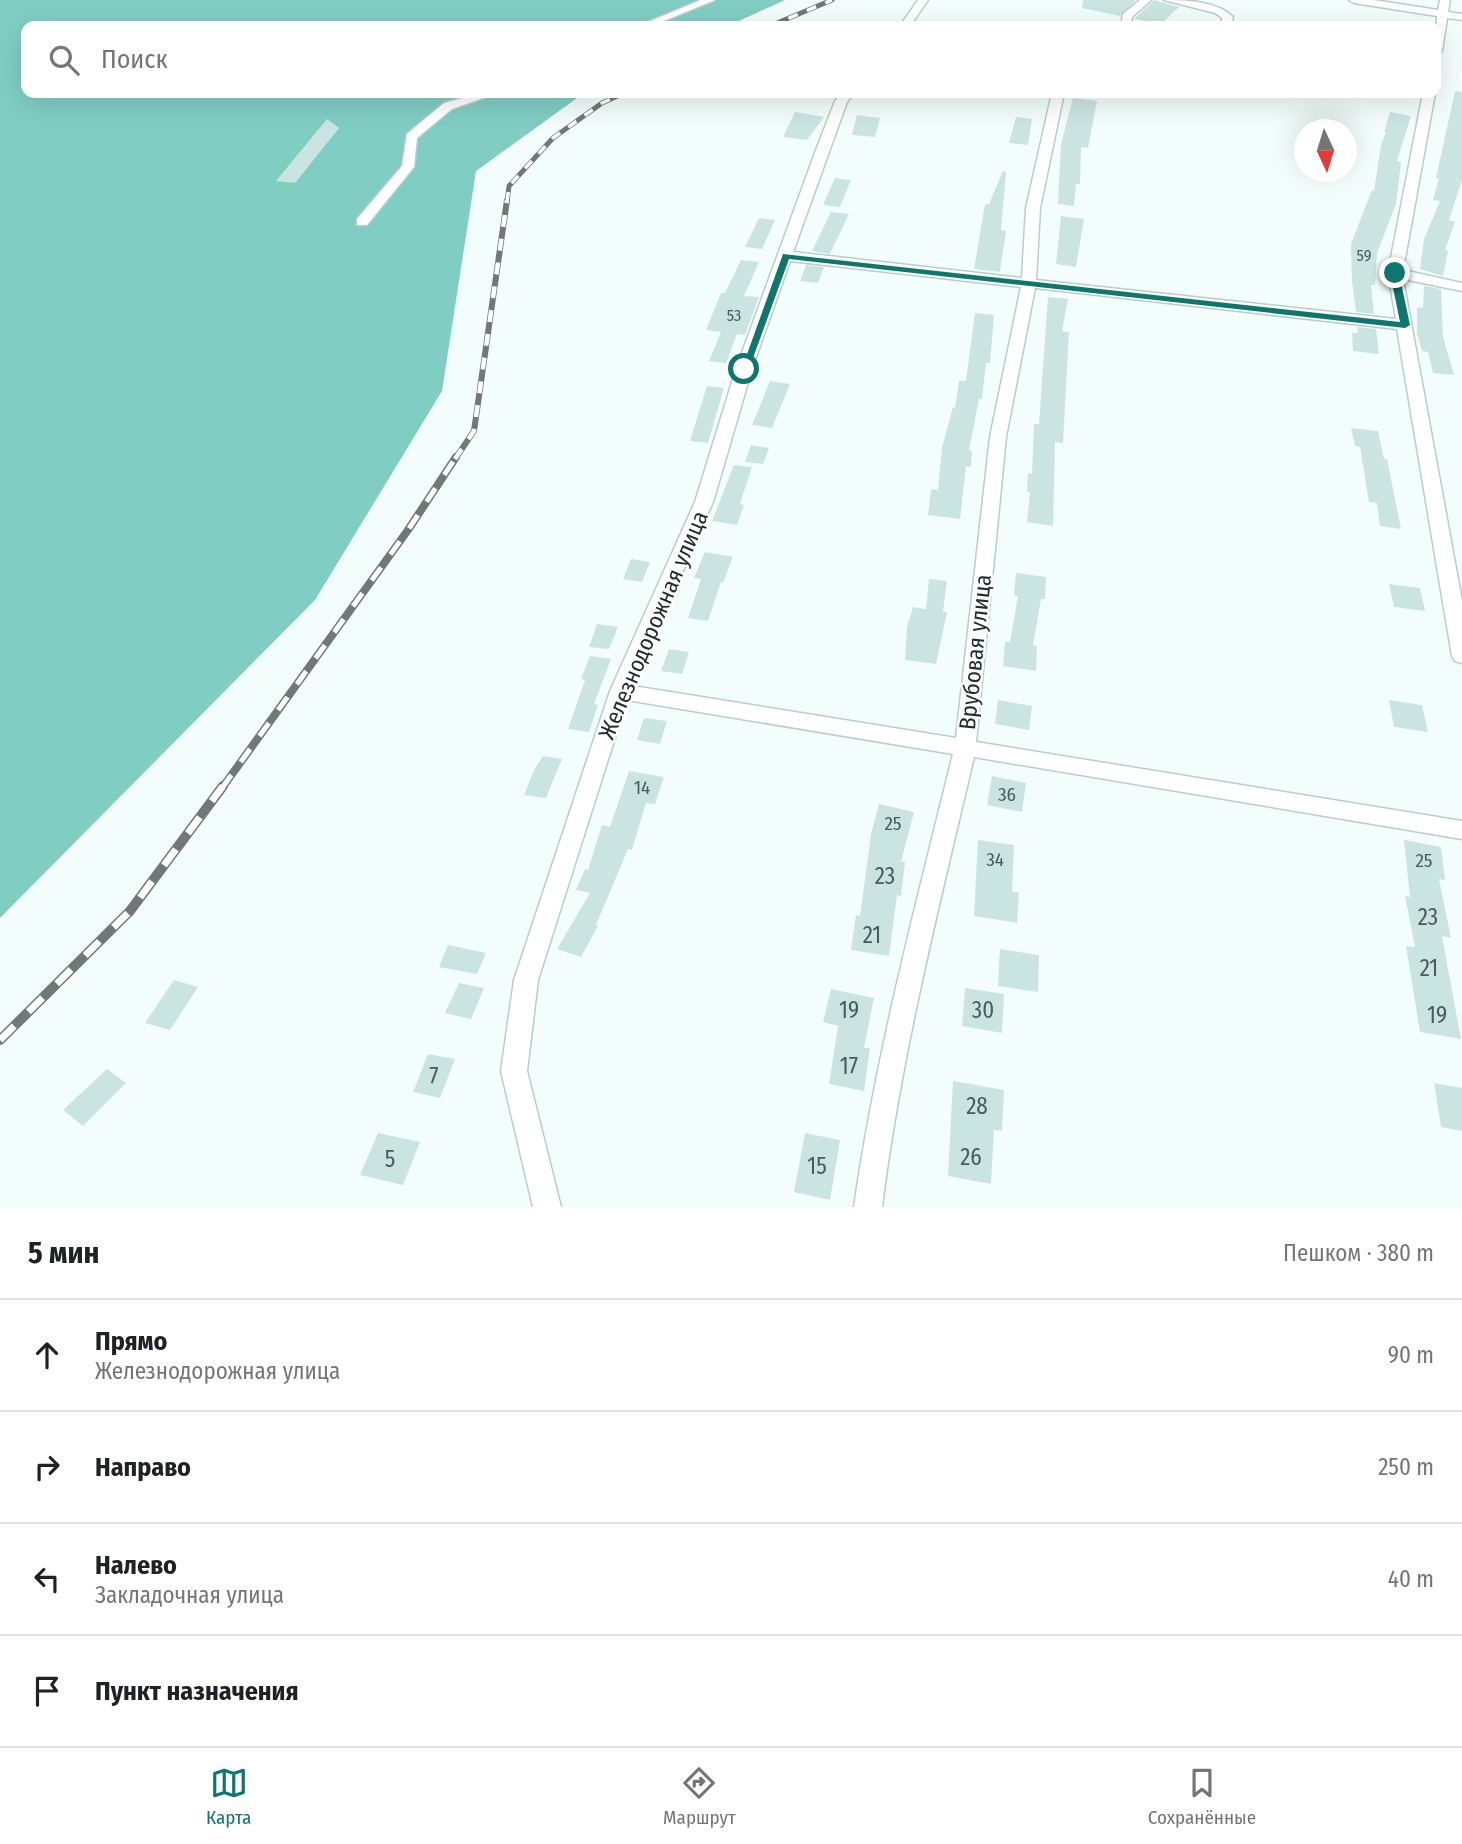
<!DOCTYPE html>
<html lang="ru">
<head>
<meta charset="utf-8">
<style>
  body { margin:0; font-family:"Fira Sans Condensed",sans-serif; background:#f2f2f2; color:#202124 }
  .compass { position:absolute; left:1294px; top:119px; width:63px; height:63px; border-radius:50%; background:#fff; box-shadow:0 7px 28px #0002; rotate:176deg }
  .stop { position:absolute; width:21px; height:21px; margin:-16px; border:5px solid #0f766e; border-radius:50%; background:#fff }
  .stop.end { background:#0f766e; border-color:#fff; box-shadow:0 2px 7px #0008 }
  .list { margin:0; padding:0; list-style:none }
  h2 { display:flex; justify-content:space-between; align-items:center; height:91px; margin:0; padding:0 28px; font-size:30px }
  h2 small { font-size:23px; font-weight:400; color:#757577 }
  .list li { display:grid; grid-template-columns:46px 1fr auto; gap:21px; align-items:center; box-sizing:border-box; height:112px; padding:0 28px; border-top:2px solid #e0e0e0 }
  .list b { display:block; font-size:26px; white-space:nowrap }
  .list p { margin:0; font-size:23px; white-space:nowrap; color:#757577 }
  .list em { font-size:23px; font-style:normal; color:#757577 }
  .icon { flex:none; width:38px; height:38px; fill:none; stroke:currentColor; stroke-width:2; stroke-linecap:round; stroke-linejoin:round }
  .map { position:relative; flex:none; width:1462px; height:1207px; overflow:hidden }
  .search { position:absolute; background:#fff; box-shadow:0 7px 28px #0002; left:21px; right:21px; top:21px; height:77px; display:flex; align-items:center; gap:18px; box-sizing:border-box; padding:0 24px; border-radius:14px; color:#757577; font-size:26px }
  .sheet { height:539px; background:#fff }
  nav { display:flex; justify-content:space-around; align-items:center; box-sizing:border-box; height:98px; border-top:2px solid #e0e0e0; background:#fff; font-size:19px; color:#757577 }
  nav a { display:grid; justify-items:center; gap:4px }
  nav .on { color:#0f766e }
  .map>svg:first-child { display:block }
  .forest { fill:#80cdc4 }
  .building { fill:#cae5e1 }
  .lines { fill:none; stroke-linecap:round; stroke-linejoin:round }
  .street-casing { stroke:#b5cfcc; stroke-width:3 }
  .street { fill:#fff; fill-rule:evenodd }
  .rail-far3-casing { stroke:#6f7978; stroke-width:5 }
  .rail-far2-casing { stroke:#6f7978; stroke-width:6 }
  .rail-far1-casing { stroke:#6f7978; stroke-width:8 }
  .rail-casing { stroke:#6f7978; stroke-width:10 }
  .rail-far3 { stroke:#fff; stroke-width:3.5; stroke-dasharray:10; stroke-linecap:butt }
  .rail-far2 { stroke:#fff; stroke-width:4.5; stroke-dasharray:12; stroke-linecap:butt }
  .rail-far1 { stroke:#fff; stroke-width:5; stroke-dasharray:16; stroke-linecap:butt }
  .rail { stroke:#fff; stroke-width:7; stroke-dasharray:20; stroke-linecap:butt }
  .route { fill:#0f766e }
  .labels { text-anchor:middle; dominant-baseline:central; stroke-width:5; stroke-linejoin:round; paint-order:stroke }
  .far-number-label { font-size:16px; fill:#4c5a58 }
  .number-label { font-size:19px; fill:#4c5a58 }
  .street-label { font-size:23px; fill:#222c2b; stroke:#fff }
  .near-number-label { font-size:23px; fill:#4c5a58 }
</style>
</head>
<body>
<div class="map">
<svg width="1462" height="1207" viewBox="0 0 1462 1207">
  <rect width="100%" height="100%" fill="#f3fefc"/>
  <!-- forest -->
  <path class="forest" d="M0 0H785L728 26H26V93H584L476 171 442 391 315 600 0 918Z"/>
  <!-- building -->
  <g class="building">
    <path d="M1083 0H1136L1120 16 1082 8Z"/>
    <path d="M1154 0 1179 7 1161 24 1134 19Z"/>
    <path d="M1455 91 1462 92V180L1449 220 1455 222 1445 250 1448 251 1443 276 1420 269 1424 239 1440 201 1433 200 1439 178H1436Z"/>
    <path d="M1073 98 1097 101 1088 148 1081 147 1080 184H1076L1074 206 1058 204 1061 144Z"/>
    <path d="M795 112 824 117 807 140 783 137Z"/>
    <path d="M1390 112 1411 116 1397 161 1401 162 1396 204 1377 253 1375 285H1371L1374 314 1356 312 1352 282 1351 244 1372 190 1374 191 1381 145 1386 132H1384Z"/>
    <path d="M857 115 880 118 875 137 852 135Z"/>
    <path d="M1016 117 1032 119 1028 145 1009 143Z"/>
    <path d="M327 119 339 128 295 183 276 181Z"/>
    <path d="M1003 171 1006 172 1001 230 1006 231 1000 272 974 269 985 204H989Z"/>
    <path d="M835 178 851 180 840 207 823 205Z"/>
    <path d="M831 212 849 214 830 254 812 251Z"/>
    <path d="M1061 216 1084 219 1076 267 1056 264Z"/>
    <path d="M759 218 775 220 762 249 745 247Z"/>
    <path d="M741 260 759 262 744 296 759 297 745 335 737 334 726 363 709 361 721 332 706 330 721 293H725Z"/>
    <path d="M806 265 824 267 818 283 800 281Z"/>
    <path d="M1424 286 1441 289 1443 337 1454 375 1433 373 1428 352 1422 351 1417 333V307L1423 308Z"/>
    <path d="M1048 297 1068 299 1062 331 1069 332 1063 443 1055 442 1053 526 1027 522 1030 492H1027L1028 473 1032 474 1034 424H1039Z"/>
    <path d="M975 313 994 315 990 363H986L982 399H979L969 450 972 451 971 467 966 466 960 519 928 515 931 489 938 490 942 448 953 407 955 408 959 381H966Z"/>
    <path d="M1357 327 1376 329 1379 354 1353 351 1352 333H1358Z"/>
    <path d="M770 381 790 384 772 428 752 425Z"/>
    <path d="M707 386 724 388 708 443 690 441Z"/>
    <path d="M1351 428 1378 431 1384 459H1387L1401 529 1380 526 1377 503 1369 502 1360 447 1355 446Z"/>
    <path d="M751 445 769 448 763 464 745 462Z"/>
    <path d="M734 465 752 467 740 504 744 505 737 525 712 521Z"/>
    <path d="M705 552 733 557 723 583 721 582 708 621 688 618 701 579 694 578Z"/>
    <path d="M631 559 650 562 642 582 623 579Z"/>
    <path d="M1016 573 1046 577 1045 599H1041L1033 645 1037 646 1036 671 1003 666 1005 642H1010L1018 596 1014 595Z"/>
    <path d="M929 579 947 581 943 612H947L936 664 905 660 907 627 913 607 926 609Z"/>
    <path d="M1389 584 1420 588 1425 611 1394 607Z"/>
    <path d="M597 624 618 627 609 649 589 647Z"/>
    <path d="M669 649 689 652 682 674 661 671Z"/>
    <path d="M590 656 611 659 594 704 598 705 589 732 568 729 585 680 581 679Z"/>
    <path d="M998 700 1032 706 1029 730 995 724Z"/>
    <path d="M1389 700 1422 705 1428 732 1394 727Z"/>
    <path d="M644 718 667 721 660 744 637 740Z"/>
    <path d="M543 756 562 759 546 798 524 795 535 768Z"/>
    <path d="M629 771 664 777 655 804 646 803 632 850 628 849 596 925 598 926 581 957 557 949 590 893 576 890 585 869 588 870 602 825 610 827Z"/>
    <path d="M992 776 1026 783 1022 812 987 805Z"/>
    <path d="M879 804 914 812 901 862H905L901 896 897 895 889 956 851 950 856 915 860 916 871 834Z"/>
    <path d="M978 840 1014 845 1012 891 1019 893 1017 923 974 916Z"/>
    <path d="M1404 840 1441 847 1445 880 1439 879 1451 938 1442 936 1461 1039 1420 1032 1406 946 1415 947 1405 896 1410 897Z"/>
    <path d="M448 945 486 953 477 974 439 967Z"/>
    <path d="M1000 949 1039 955 1038 992 998 986Z"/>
    <path d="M174 980 198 987 170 1030 145 1023Z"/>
    <path d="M459 983 484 988 471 1019 445 1013Z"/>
    <path d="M965 988 1004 994 1002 1033 962 1026Z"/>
    <path d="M831 989 874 998 864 1048H870L864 1091 829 1084 838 1026 823 1022Z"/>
    <path d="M428 1054 455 1059 440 1098 413 1092Z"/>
    <path d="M107 1069 126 1083 83 1126 63 1110Z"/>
    <path d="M953 1081 1004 1090 1002 1131 994 1130 991 1184 948 1176Z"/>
    <path d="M1434 1083 1462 1088V1131L1441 1127Z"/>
    <path d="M378 1133 420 1142 403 1185 360 1175Z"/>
    <path d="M805 1133 840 1140 830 1200 794 1192Z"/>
  </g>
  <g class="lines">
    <!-- street casing -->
    <g class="street-casing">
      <g id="street">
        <path d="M701 0H715L652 26H638Z"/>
        <path d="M918 0H928L910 26H900Z"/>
        <path d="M1140 0H1151L1132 17 1131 26H1121L1123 14Z"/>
        <path d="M1164 0C1186 0 1217 1 1233 17L1231 26H1221L1222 18 1215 13Z"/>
        <path d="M1349 0H1374L1438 10 1440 0H1450L1448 12 1462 14V20L1447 18 1442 51 1436 54 1437 16 1354 3Z"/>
        <path d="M480 93H498L452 109 417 138 414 167 367 225H357V219L402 166 407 134 444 103Z"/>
        <path d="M842 93H854L847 102 793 252 1022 278 1026 208 1052 93H1064L1040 208 1036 280 1396 319 1388 273 1423 93H1435L1403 270 1462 283V291L1403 279 1462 601V663L1455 661 1452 656 1397 329 1035 288 1006 437 976 742 1462 821V839L974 757C939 906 901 1055 882 1207H854C876 1054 916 904 953 754L627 700 538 980 527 1071 561 1207H533L501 1071 514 980 610 691 695 502 736 369 816 150 835 101ZM790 261 1021 287 990 437 956 738 633 686 713 502 752 369Z"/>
      </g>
    </g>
    <!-- street -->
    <use href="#street" class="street"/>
    <!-- rail-far3 casing -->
    <g class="rail-far3-casing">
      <g id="rail-far3">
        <path d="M770 26 832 0"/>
        <path d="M507 202 509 186 553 138 602 103 624 93"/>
      </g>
    </g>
    <!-- rail-far2 casing -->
    <g class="rail-far2-casing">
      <path id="rail-far2" d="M455 459 474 431 507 200"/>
    </g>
    <!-- rail-far1 casing -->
    <g class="rail-far1-casing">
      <path id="rail-far1" d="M222 788 408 530 456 457"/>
    </g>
    <!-- rail casing -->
    <g class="rail-casing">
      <path id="rail" d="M0 1040 130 911 223 786"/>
    </g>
    <!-- rail-far3 -->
    <use href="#rail-far3" class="rail-far3"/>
    <!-- rail-far2 -->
    <use href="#rail-far2" class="rail-far2"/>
    <!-- rail-far1 -->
    <use href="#rail-far1" class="rail-far1"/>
    <!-- rail -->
    <use href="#rail" class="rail"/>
  </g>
  <!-- route -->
  <path class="route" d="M783 254 1400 322 1390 273 1395 271 1399 273 1410 325 1405 328 789 259 749 369 741 371Z"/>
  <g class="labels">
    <!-- far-number labels -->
    <g class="far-number-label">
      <text x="1364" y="255">59</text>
      <text x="734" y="315">53</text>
    </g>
    <!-- number labels -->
    <g class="number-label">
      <text x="642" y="787">14</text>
      <text x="1007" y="794">36</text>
      <text x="893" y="823">25</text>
      <text x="995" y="859">34</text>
      <text x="1424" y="860">25</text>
    </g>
    <!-- street labels -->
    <g class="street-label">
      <text transform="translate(653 625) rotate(-67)">Железнодорожная улица</text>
      <text transform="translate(975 652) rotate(-84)">Врубовая улица</text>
    </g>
    <!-- near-number labels -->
    <g class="near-number-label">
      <text x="885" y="876">23</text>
      <text x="1428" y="917">23</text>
      <text x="872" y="935">21</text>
      <text x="1429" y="968">21</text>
      <text x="849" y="1010">19</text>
      <text x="983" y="1010">30</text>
      <text x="1437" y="1015">19</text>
      <text x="849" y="1066">17</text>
      <text x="434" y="1076">7</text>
      <text x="977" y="1106">28</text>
      <text x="971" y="1157">26</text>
      <text x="390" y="1159">5</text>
      <text x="817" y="1166">15</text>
    </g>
  </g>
</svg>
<svg class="compass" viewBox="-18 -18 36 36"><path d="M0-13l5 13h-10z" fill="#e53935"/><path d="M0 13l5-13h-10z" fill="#757577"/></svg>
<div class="stop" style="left:744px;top:369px"></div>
<div class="stop end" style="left:1395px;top:273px"></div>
<div class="search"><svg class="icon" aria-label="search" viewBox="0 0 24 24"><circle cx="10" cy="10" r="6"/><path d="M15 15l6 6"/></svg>Поиск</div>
</div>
<section class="sheet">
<h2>5 мин<small>Пешком · 380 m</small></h2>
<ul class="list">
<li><svg class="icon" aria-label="ahead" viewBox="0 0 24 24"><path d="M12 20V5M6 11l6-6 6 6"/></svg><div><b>Прямо</b><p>Железнодорожная улица</p></div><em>90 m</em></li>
<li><svg class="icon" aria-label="right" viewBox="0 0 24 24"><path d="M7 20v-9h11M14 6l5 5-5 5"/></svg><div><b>Направо</b></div><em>250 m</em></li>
<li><svg class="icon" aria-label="left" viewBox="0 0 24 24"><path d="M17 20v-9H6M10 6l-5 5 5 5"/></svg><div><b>Налево</b><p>Закладочная улица</p></div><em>40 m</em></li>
<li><svg class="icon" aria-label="arrive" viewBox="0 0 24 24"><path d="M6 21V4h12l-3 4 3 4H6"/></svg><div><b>Пункт назначения</b></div></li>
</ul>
</section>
<nav>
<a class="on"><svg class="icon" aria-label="map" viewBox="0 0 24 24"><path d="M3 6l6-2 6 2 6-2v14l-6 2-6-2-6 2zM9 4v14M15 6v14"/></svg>Карта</a>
<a><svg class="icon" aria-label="directions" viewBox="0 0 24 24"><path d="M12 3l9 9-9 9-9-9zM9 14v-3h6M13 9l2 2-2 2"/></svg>Маршрут</a>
<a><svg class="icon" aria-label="saved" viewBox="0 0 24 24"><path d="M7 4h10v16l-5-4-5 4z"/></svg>Сохранённые</a>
</nav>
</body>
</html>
